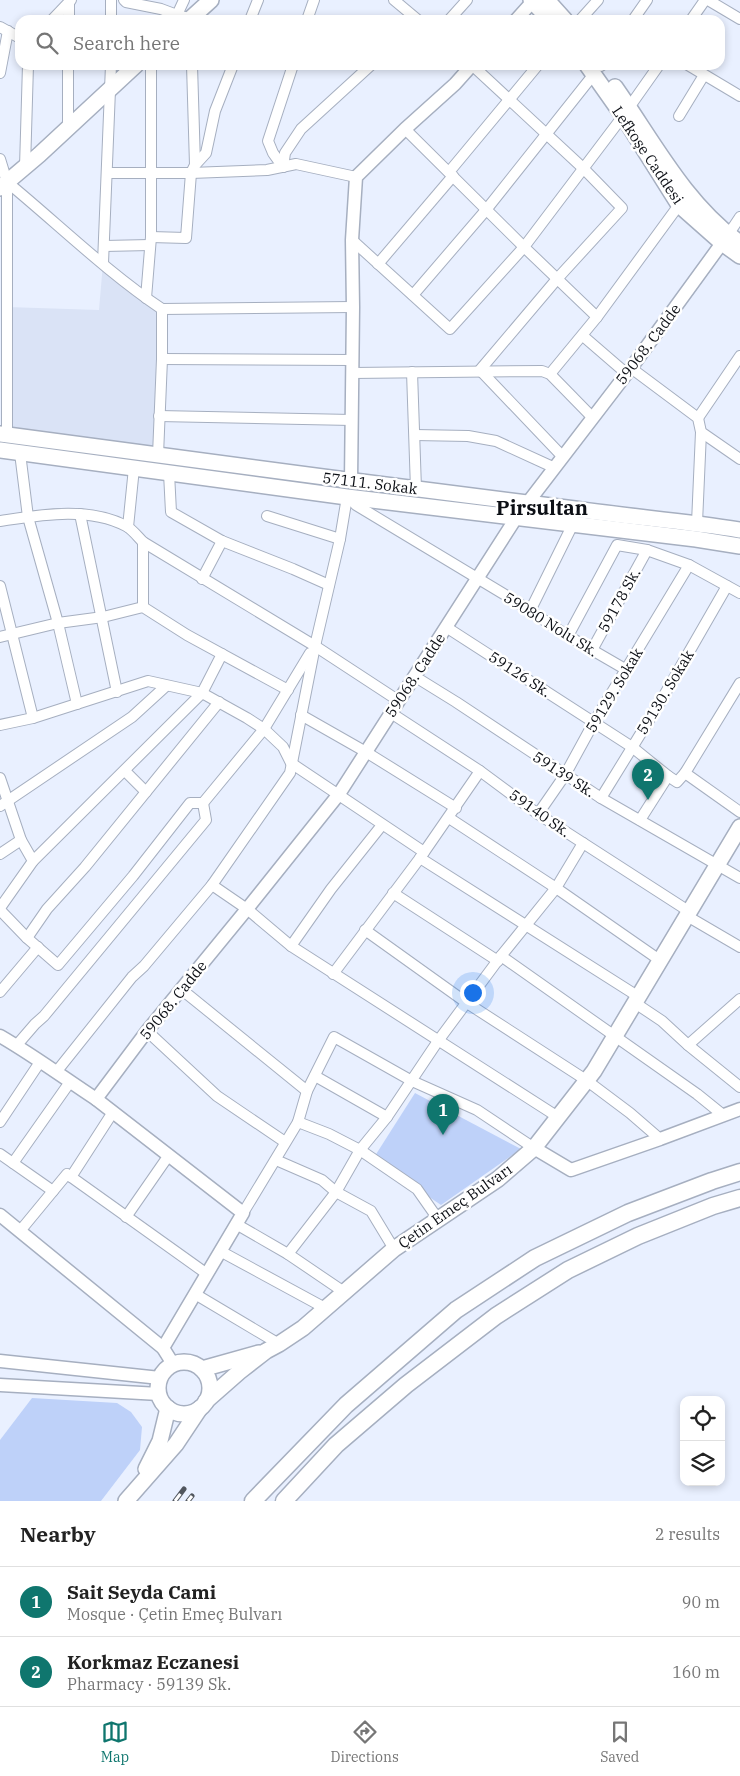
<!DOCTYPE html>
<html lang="en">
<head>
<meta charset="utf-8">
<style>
  body { margin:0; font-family:"IBM Plex Serif",serif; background:#f2f2f2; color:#222 }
  .controls { position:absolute; right:15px; bottom:15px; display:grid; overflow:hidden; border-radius:10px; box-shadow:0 2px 8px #0003 }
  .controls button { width:45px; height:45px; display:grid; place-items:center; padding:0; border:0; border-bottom:1px solid #e0e0e0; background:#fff; color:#222; font:25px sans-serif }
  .you { position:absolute; left:472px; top:992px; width:18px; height:18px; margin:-12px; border:4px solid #fff; border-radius:50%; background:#1a73e8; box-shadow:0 0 0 8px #1a73e833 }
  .badge { display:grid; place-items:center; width:32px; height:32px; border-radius:50%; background:#0f766e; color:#fff; font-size:16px; font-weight:700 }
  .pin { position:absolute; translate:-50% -41px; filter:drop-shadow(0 1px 2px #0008) }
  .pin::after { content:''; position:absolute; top:26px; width:18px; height:15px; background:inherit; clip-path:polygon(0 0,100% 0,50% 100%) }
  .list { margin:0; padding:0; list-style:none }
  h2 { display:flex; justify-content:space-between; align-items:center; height:65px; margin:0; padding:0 20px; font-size:21px }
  h2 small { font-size:16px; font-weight:400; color:#767676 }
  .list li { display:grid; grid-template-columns:32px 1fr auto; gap:15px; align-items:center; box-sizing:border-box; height:70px; padding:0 20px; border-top:1px solid #e0e0e0 }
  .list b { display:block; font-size:19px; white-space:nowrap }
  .list p { margin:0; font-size:16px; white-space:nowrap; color:#767676 }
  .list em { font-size:16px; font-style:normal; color:#767676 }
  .icon { flex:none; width:28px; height:28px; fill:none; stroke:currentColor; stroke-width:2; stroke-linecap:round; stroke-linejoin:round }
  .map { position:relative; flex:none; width:740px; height:1501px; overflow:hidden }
  .search { position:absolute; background:#fff; box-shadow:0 2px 8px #0003; left:15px; right:15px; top:15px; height:55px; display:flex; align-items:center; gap:12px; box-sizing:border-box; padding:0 18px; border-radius:15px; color:#767676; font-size:19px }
  .sheet { height:205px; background:#fff }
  nav { display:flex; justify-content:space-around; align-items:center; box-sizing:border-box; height:70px; border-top:1px solid #e0e0e0; background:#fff; font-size:14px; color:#767676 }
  nav a { display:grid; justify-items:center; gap:2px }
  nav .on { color:#0f766e }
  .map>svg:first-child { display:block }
  .built { fill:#dae3f6 }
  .green { fill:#bed1f9 }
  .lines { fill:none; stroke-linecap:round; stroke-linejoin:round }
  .minor-casing { stroke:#a6afc0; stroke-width:12 }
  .tertiary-casing { stroke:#a6afc0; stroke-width:15 }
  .secondary-casing { stroke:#a6afc0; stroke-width:18 }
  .primary-casing { stroke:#a6afc0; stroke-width:19 }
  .minor { stroke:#fff; stroke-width:10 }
  .tertiary { stroke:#fff; stroke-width:12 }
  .secondary { stroke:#fff; stroke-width:15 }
  .primary { stroke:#fff; stroke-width:16 }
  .rail-casing { stroke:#50555d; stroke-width:5 }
  .rail { stroke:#fff; stroke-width:3; stroke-dasharray:9; stroke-linecap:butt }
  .labels { text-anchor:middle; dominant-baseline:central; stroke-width:5; stroke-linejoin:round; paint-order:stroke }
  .street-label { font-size:15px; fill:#0c0f15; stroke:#fff }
  .district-label { font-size:20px; font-weight:bold; fill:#0c0f15; stroke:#fff }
</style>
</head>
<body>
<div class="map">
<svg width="740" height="1501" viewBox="0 0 740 1501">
  <rect width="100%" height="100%" fill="#e9f0ff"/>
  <!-- built -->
  <path class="built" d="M103 263 162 309 158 455 7 435V307L99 310Z"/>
  <!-- green -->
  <g class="green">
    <path d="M415 1093 521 1149 441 1205 373 1159Z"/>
    <path d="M32 1398 117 1403 131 1412 142 1427 140 1450 101 1501H0V1440Z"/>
  </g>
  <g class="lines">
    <!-- minor casing -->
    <g class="minor-casing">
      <g id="minor">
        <path d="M124 0 126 2 161 9 177 15 194 19"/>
        <path d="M394 0 418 20"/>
        <path d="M708 0 740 19"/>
        <path d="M177 15 184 0"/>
        <path d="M52 20 71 0"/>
        <path d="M69 20V3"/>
        <path d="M111 20V0"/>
        <path d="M250 20 258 0"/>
        <path d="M307 20 314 0"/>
        <path d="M449 20 467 0"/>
        <path d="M580 20 598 0"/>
        <path d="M633 20 647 0"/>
        <path d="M691 20 705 0"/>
        <path d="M0 27 20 38"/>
        <path d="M192 65 195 165"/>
        <path d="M472 65 584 169 622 208 557 279 480 370 563 457"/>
        <path d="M688 65 740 96"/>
        <path d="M601 66 602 65"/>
        <path d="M0 73 8 31"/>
        <path d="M679 116 704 75"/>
        <path d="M68 129V65"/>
        <path d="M405 129 524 247 597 317"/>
        <path d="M0 159 7 182V435"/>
        <path d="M25 167 28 65"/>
        <path d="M283 167 285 153 301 129 371 65"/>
        <path d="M283 167 273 153 268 141 293 65"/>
        <path d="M449 172 538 65"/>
        <path d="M107 173H191L267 170 296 164 356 177"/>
        <path d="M7 182C58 224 107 272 162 309L353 307"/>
        <path d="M151 237 186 238 191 173 195 165 206 153 215 111 233 65"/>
        <path d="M726 238 740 217"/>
        <path d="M352 240 450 329 524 247 623 116 659 65"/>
        <path d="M104 246 150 245"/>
        <path d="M103 263 111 65"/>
        <path d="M378 264 453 176"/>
        <path d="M413 295 486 210 594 74"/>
        <path d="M146 298 151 237V65"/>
        <path d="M583 336 627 374"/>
        <path d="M162 359 352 360"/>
        <path d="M631 368 698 418 701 432 740 459"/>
        <path d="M412 372 416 489"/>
        <path d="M352 373 542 371 550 374 593 418"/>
        <path d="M550 374 597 317 679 205"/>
        <path d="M159 416 352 420"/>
        <path d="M698 418 740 356"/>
        <path d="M415 435 468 436 496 441 555 468"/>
        <path d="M20 453 28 517 58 623 77 704"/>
        <path d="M158 455 162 359V309"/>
        <path d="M169 473 171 512 222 541 293 569 329 585"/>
        <path d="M348 497 356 505 512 599 568 636 625 669"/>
        <path d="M80 514 117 692"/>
        <path d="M267 516 340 539"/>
        <path d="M0 521C40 515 88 506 126 526 132 529 138 537 143 542L315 646 399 701"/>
        <path d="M697 523 701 432"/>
        <path d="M128 527 134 468"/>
        <path d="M202 579 222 541"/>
        <path d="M0 586 33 718"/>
        <path d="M143 607V542"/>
        <path d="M530 611 573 524"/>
        <path d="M446 627 632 747 668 776 677 782 685 773 740 683"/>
        <path d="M568 636 617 545 647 550 689 565 740 593"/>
        <path d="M0 637 58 623 103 617 143 607 187 635 288 690"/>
        <path d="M592 650 647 550"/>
        <path d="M414 676 456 702 601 798 740 878"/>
        <path d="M391 713 480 771 538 814 690 912"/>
        <path d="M301 715 366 752 456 808"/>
        <path d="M0 725 33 718 148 681 202 693 247 718 264 729 283 747 291 763 424 852"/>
        <path d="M125 771 146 792"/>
        <path d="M685 773 740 812"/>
        <path d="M0 778 21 840 33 861 0 908"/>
        <path d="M601 798 662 699 727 586"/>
        <path d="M203 803 264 729 310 653"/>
        <path d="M0 806 132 717 166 686"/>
        <path d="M538 814 565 775 594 722 689 565"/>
        <path d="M449 818 556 888 661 961"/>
        <path d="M640 820 668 776"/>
        <path d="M0 854 21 840"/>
        <path d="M420 858 639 997"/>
        <path d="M33 861 202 693 222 654"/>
        <path d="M212 885 247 909 291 946 558 1117"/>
        <path d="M393 893 498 961"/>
        <path d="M0 910 27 938 58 965 133 876 190 803H203"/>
        <path d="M687 916 740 947"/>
        <path d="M365 930 467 1003 586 1080 630 1113 660 1139"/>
        <path d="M27 938 47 909 85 867 219 702"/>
        <path d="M291 946 331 889 382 825"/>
        <path d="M501 956 697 1094 723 1115"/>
        <path d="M333 974 420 858 480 771"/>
        <path d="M181 989 307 1091"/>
        <path d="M0 992 38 947"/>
        <path d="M635 1003 662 1021 688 1045 740 1087"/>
        <path d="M147 1031 217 1096 285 1142"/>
        <path d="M688 1045 740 999"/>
        <path d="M16 1046 35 1024 44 1016 206 820 203 803"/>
        <path d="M57 1071 132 977 144 966 212 885 290 773 315 646 340 539 347 497"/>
        <path d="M315 1076 387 1117"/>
        <path d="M0 1122 40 1062"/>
        <path d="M298 1122 329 1134 360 1150 417 1189 438 1219"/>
        <path d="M0 1154 53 1191"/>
        <path d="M276 1160 322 1180 336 1192 371 1211 394 1249"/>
        <path d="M13 1163 70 1082"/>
        <path d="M71 1177 113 1112"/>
        <path d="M243 1213 298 1122 307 1091 334 1037 412 1081 477 1110 534 1148"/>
        <path d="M126 1217 169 1155"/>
        <path d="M236 1224 288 1254 344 1292"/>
        <path d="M20 1231 67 1174 207 1274"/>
        <path d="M220 1251 325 1308"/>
        <path d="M288 1254 336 1192 360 1150 387 1117 438 1041 501 956 556 888 583 843"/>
        <path d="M195 1294 279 1344"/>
      </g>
    </g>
    <!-- tertiary casing -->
    <g class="tertiary-casing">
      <g id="tertiary">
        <path d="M516 20 534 0"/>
        <path d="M351 481 353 307 352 240 356 177 405 129 455 84 472 65"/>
        <path d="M0 1036C33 1055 64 1078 96 1099L243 1213 163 1348"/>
        <path d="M96 1099 147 1031 247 909 339 794 516 518 631 368 722 243"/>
        <path d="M534 1148 571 1170 660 1139 740 1109"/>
        <path d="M0 1215 163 1348 173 1364"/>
        <path d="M0 1361 160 1378"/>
        <path d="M0 1385 159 1394"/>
      </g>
    </g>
    <!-- secondary casing -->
    <g class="secondary-casing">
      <g id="secondary">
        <path d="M531 0 550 20"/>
        <path d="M547 0 565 20"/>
        <path d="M189 20 211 0"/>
        <path d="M587 65 623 116 679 205 722 243 740 256"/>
        <path d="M615 87C653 141 685 204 740 243"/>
        <path d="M0 188 39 155 136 65"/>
        <path d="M0 434C192 460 383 485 575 509 630 517 685 521 740 530"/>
        <path d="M0 450 347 497 696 539 740 546"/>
        <circle cx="184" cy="1388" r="26"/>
        <path d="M202 1369 259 1353"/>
        <path d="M206 1401 239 1372 266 1351 279 1344 303 1328 394 1249 498 1179 534 1148 594 1071 740 827"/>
        <path d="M146 1469 160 1441 168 1408"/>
        <path d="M126 1501 176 1444 200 1408"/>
      </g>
    </g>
    <!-- primary casing -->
    <g class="primary-casing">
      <g id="primary">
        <path d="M253 1501 346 1405 456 1310 535 1258 628 1213 712 1181 740 1172"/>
        <path d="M284 1501 336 1445 406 1385 496 1316 568 1270 638 1236 713 1206 740 1198"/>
      </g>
    </g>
    <!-- minor -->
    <use href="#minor" class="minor"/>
    <!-- tertiary -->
    <use href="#tertiary" class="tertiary"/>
    <!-- secondary -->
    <use href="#secondary" class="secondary"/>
    <!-- primary -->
    <use href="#primary" class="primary"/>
    <!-- rail casing -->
    <g class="rail-casing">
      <g id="rail">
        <path d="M175 1501 184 1489"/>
        <path d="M188 1501 192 1496"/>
      </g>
    </g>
    <!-- rail -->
    <use href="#rail" class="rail"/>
  </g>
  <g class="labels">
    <!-- street labels -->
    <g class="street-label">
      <text transform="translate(648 155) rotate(56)">Lefkoşe Caddesi</text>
      <text transform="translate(648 344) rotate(-53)">59068. Cadde</text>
      <text transform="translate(370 483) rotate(7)">57111. Sokak</text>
      <text transform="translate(619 600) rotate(-61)">59178 Sk.</text>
      <text transform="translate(551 624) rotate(32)">59080 Nolu Sk.</text>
      <text transform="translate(520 674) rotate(33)">59126 Sk.</text>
      <text transform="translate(415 675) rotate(-57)">59068. Cadde</text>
      <text transform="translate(614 690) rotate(-59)">59129. Sokak</text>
      <text transform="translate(665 692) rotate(-59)">59130. Sokak</text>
      <text transform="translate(564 774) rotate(33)">59139 Sk.</text>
      <text transform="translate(540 813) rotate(35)">59140 Sk.</text>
      <text transform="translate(173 1000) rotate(-51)">59068. Cadde</text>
      <text transform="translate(455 1206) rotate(-35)">Çetin Emeç Bulvarı</text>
    </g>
    <!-- district labels -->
    <g class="district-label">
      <text x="542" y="507">Pirsultan</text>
    </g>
  </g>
</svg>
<div class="controls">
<button><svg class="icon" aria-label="locate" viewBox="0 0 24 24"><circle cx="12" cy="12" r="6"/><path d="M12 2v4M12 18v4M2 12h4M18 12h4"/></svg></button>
<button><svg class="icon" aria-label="layers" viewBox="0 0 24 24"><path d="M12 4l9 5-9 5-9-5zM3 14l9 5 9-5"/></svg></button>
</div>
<div class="you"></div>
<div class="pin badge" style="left:443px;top:1135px">1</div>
<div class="pin badge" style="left:648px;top:800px">2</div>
<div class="search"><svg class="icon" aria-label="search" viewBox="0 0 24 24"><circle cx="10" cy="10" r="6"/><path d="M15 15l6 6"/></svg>Search here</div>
</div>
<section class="sheet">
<h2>Nearby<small>2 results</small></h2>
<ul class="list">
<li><span class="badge">1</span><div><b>Sait Seyda Cami</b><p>Mosque · Çetin Emeç Bulvarı</p></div><em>90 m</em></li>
<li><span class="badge">2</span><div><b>Korkmaz Eczanesi</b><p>Pharmacy · 59139 Sk.</p></div><em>160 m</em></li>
</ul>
</section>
<nav>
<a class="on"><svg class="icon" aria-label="map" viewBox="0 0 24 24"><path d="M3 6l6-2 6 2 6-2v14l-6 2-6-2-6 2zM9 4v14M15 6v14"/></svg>Map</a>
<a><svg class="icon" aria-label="directions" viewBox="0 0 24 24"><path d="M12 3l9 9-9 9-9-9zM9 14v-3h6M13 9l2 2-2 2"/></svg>Directions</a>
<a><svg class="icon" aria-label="saved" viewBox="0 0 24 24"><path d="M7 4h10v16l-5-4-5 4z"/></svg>Saved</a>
</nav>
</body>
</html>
